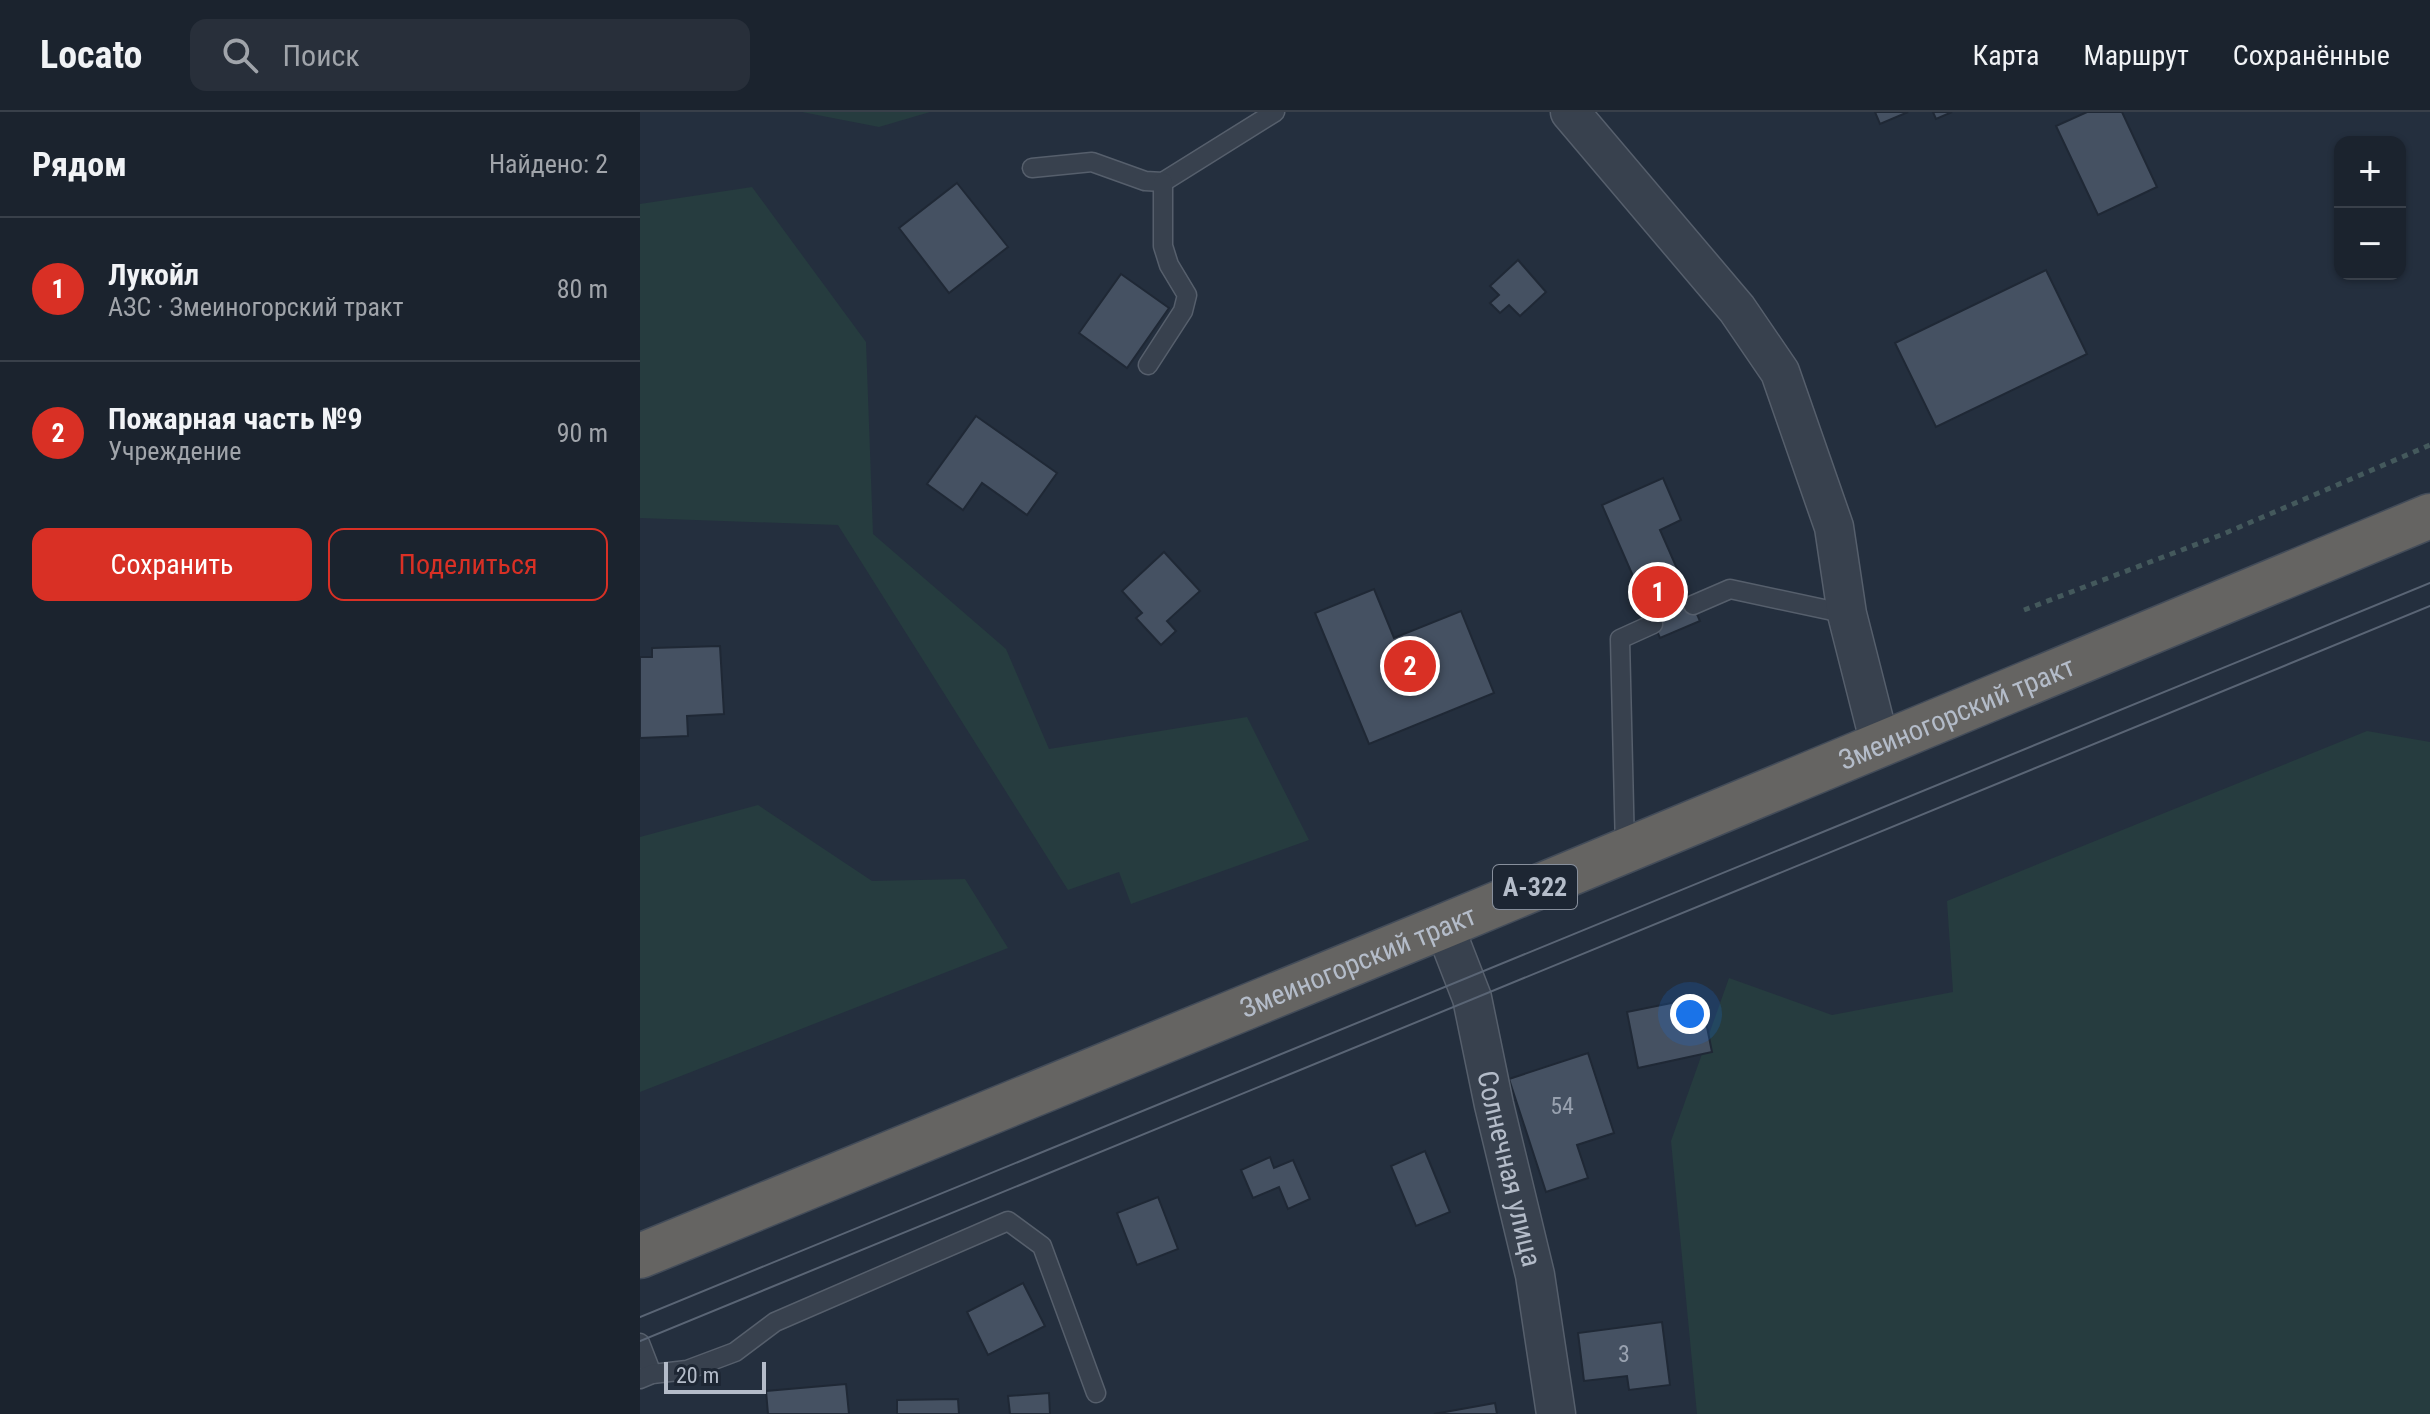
<!DOCTYPE html>
<html lang="ru">
<head>
<meta charset="utf-8">
<style>
  body { margin:0; font-family:"Roboto Condensed",sans-serif; background:#282f3a; color:#f1f3f6 }
  .controls { position:absolute; right:24px; top:24px; display:grid; overflow:hidden; border-radius:16px; box-shadow:0 2px 6px #0004 }
  .controls button { width:72px; height:72px; display:grid; place-items:center; padding:0; border:0; border-bottom:2px solid #39404a; background:#1b232e; color:#f1f3f6; font:40px sans-serif }
  .scale { position:absolute; left:24px; bottom:20px; width:102px; box-sizing:border-box; padding-left:8px; border:4px solid #b4bcc9; border-top:0; font-size:22px; line-height:28px; white-space:nowrap; color:#b4bcc9; -webkit-text-stroke:6px #1d2633; paint-order:stroke }
  .you { position:absolute; left:1050px; top:902px; width:28px; height:28px; margin:-20px; border:6px solid #fff; border-radius:50%; background:#1a73e8; box-shadow:0 0 0 12px #1a73e833 }
  .badge { display:grid; place-items:center; width:52px; height:52px; border-radius:50%; background:#d93025; color:#fff; font-size:26px; font-weight:700 }
  .pin { position:absolute; translate:-50% -50%; border:4px solid #fff; box-shadow:0 2px 8px #0006 }
  .list { margin:0; padding:0; list-style:none }
  h2 { display:flex; justify-content:space-between; align-items:center; height:104px; margin:0; padding:0 32px; font-size:34px }
  h2 small { font-size:26px; font-weight:400; color:#a0a4aa }
  .list li { display:grid; grid-template-columns:52px 1fr auto; gap:24px; align-items:center; box-sizing:border-box; height:144px; padding:0 32px; border-top:2px solid #39404a }
  .list b { display:block; font-size:30px; white-space:nowrap }
  .list p { margin:0; font-size:26px; white-space:nowrap; color:#a0a4aa }
  .list em { font-size:26px; font-style:normal; color:#a0a4aa }
  .actions { display:flex; gap:16px; padding:24px 32px }
  .actions a { flex:1; padding:18px 0; border:2px solid #d93025; border-radius:16px; text-align:center; font-size:28px; color:#d93025 }
  .actions .main { background:#d93025; color:#fff }
  .icon { flex:none; width:44px; height:44px; fill:none; stroke:currentColor; stroke-width:2; stroke-linecap:round; stroke-linejoin:round }
  .map { position:relative; flex:none; width:1790px; height:1302px; overflow:hidden }
  header { display:flex; align-items:center; gap:48px; box-sizing:border-box; height:112px; padding:0 40px; background:#1b232e; border-bottom:2px solid #39404a }
  header strong { font-size:38px }
  nav { display:flex; gap:44px; margin-inline-start:auto; font-size:28px }
  .search { width:560px; height:72px; background:#282f3a; display:flex; align-items:center; gap:20px; box-sizing:border-box; padding:0 28px; border-radius:16px; color:#a0a4aa; font-size:30px }
  main { display:flex }
  aside { flex:1; background:#1b232e }
  .map>svg:first-child { display:block }
  .green { fill:#263c3f }
  .building { fill:#455162; stroke:#1f2835; stroke-width:2 }
  .lines { fill:none; stroke-linecap:round; stroke-linejoin:round }
  .service-casing { stroke:#565f6c; stroke-width:21 }
  .minor-casing { stroke:#565f6c; stroke-width:41 }
  .trunk-casing { stroke:#434c59; stroke-width:47 }
  .path { stroke:#44595c; stroke-width:5; stroke-dasharray:6 6; stroke-linecap:butt }
  .service { stroke:#38414e; stroke-width:18 }
  .minor { stroke:#38414e; stroke-width:38 }
  .trunk { stroke:#656462; stroke-width:44 }
  .tram { stroke:#5a6575; stroke-width:2 }
  .labels { text-anchor:middle; dominant-baseline:central; stroke-width:8; stroke-linejoin:round; paint-order:stroke }
  .number-label { font-size:24px; fill:#98a1af }
  .shield { fill:#1d2633; stroke:#878f9c; stroke-width:2 }
  .shield-label { font-size:26px; font-weight:bold; fill:#b4bcc9 }
  .street-label { font-size:28px; fill:#b4bcc9; stroke:#1d2633 }
</style>
</head>
<body>
<header>
<strong>Locato</strong>
<div class="search"><svg class="icon" aria-label="search" viewBox="0 0 24 24"><circle cx="10" cy="10" r="6"/><path d="M15 15l6 6"/></svg>Поиск</div>
<nav><a>Карта</a><a>Маршрут</a><a>Сохранённые</a></nav>
</header>
<main>
<aside>
<h2>Рядом<small>Найдено: 2</small></h2>
<ul class="list">
<li><span class="badge">1</span><div><b>Лукойл</b><p>АЗС · Змеиногорский тракт</p></div><em>80 m</em></li>
<li><span class="badge">2</span><div><b>Пожарная часть №9</b><p>Учреждение</p></div><em>90 m</em></li>
</ul>
<div class="actions"><a class="main">Сохранить</a><a>Поделиться</a></div>
</aside>
<div class="map">
<svg width="1790" height="1302" viewBox="0 0 1790 1302">
  <rect width="100%" height="100%" fill="#242f3e"/>
  <!-- green -->
  <g class="green">
    <path d="M162 0H290L239 15Z"/>
    <path d="M112 75 226 230 233 422 366 537 409 637 607 605 669 728 491 792 479 760 428 778 198 413 0 406V92Z"/>
    <path d="M1727 619 1790 630V1302H1057L1031 1029 1089 866 1192 903 1313 880 1307 789Z"/>
    <path d="M118 693 232 769 325 767 368 836 0 980V725Z"/>
  </g>
  <!-- building -->
  <g class="building">
    <path d="M1235 0H1268L1240 12Z"/>
    <path d="M1293 0H1312L1296 7Z"/>
    <path d="M1447 0H1482L1517 75 1458 103 1416 14Z"/>
    <path d="M317 71 368 135 309 181 259 116Z"/>
    <path d="M878 148 906 180 880 204 869 193 860 201 850 191 859 183 850 174Z"/>
    <path d="M1406 158 1447 242 1296 315 1255 231Z"/>
    <path d="M481 162 529 196 487 256 439 221Z"/>
    <path d="M336 304 417 361 387 403 342 371 323 398 287 372Z"/>
    <path d="M1023 366 1041 408 1020 418 1060 509 1020 526 962 393Z"/>
    <path d="M524 440 560 479 527 509 536 519 521 533 496 506 502 501 482 479Z"/>
    <path d="M734 477 754 526 821 499 854 581 729 632 675 501Z"/>
    <path d="M80 534 84 602 47 604 48 624 0 626V545H12V536Z"/>
    <path d="M1061 885 1072 940 998 956 987 900Z"/>
    <path d="M948 941 974 1021 937 1033 948 1066 906 1080 869 967Z"/>
    <path d="M785 1039 810 1100 776 1114 751 1054Z"/>
    <path d="M630 1045 634 1056 653 1048 670 1087 648 1097 639 1075 613 1086 601 1058Z"/>
    <path d="M518 1085 538 1137 497 1153 477 1101Z"/>
    <path d="M383 1171 405 1214 348 1243 327 1200Z"/>
    <path d="M1022 1210 1030 1273 989 1278 987 1264 944 1269 938 1221Z"/>
    <path d="M206 1272 209 1302H128L126 1279Z"/>
    <path d="M409 1281 410 1302H370L368 1284Z"/>
    <path d="M318 1287 319 1302H257V1288Z"/>
    <path d="M855 1291 857 1302H794Z"/>
  </g>
  <g class="lines">
    <!-- service casing -->
    <g class="service-casing">
      <g id="service">
        <path d="M392 56 452 50 505 69 523 70 635 0"/>
        <path d="M508 253 543 199 547 183 529 153 523 134V70"/>
        <path d="M1053 493 1090 477 1207 502"/>
        <path d="M985 737 980 527 1013 512"/>
        <path d="M0 1231 12 1262"/>
        <path d="M0 1267 12 1262 47 1258 95 1240 135 1210 368 1109 402 1134 456 1281"/>
      </g>
    </g>
    <!-- minor casing -->
    <g class="minor-casing">
      <g id="minor">
        <path d="M930 0 1097 197 1140 260 1194 415 1207 502 1240 632"/>
        <path id="s1" d="M804 814 832 886 854 993 895 1163 916 1302"/>
      </g>
    </g>
    <!-- trunk casing -->
    <g class="trunk-casing">
      <g id="trunk">
        <path id="s2" d="M0 1144 804 814 1790 404"/>
      </g>
    </g>
    <!-- path -->
    <path class="path" d="M1384 498 1581 423 1790 333"/>
    <!-- service -->
    <use href="#service" class="service"/>
    <!-- minor -->
    <use href="#minor" class="minor"/>
    <!-- trunk -->
    <use href="#trunk" class="trunk"/>
    <!-- tram -->
    <g class="tram">
      <path d="M0 1205 1790 471"/>
      <path d="M0 1229 1790 494"/>
    </g>
  </g>
  <g class="labels">
    <!-- number labels -->
    <g class="number-label">
      <text x="922" y="994">54</text>
      <text x="984" y="1242">3</text>
    </g>
    <!-- shield labels -->
    <rect class="shield" x="853" y="753" width="84" height="44" rx="6"/>
    <g class="shield-label">
      <text x="895" y="775">А-322</text>
    </g>
    <!-- street labels -->
    <g class="street-label">
      <text stroke="none"><textPath href="#s2" startOffset="1424">Змеиногорский тракт</textPath></text>
      <text stroke="none"><textPath href="#s2" startOffset="776">Змеиногорский тракт</textPath></text>
      <text stroke="none"><textPath href="#s1" startOffset="252">Солнечная улица</textPath></text>
    </g>
  </g>
</svg>
<div class="controls">
<button>+</button>
<button>−</button>
</div>
<div class="scale">20 m</div>
<div class="you"></div>
<div class="pin badge" style="left:1018px;top:480px">1</div>
<div class="pin badge" style="left:770px;top:554px">2</div>
</div>
</main>
</body>
</html>
